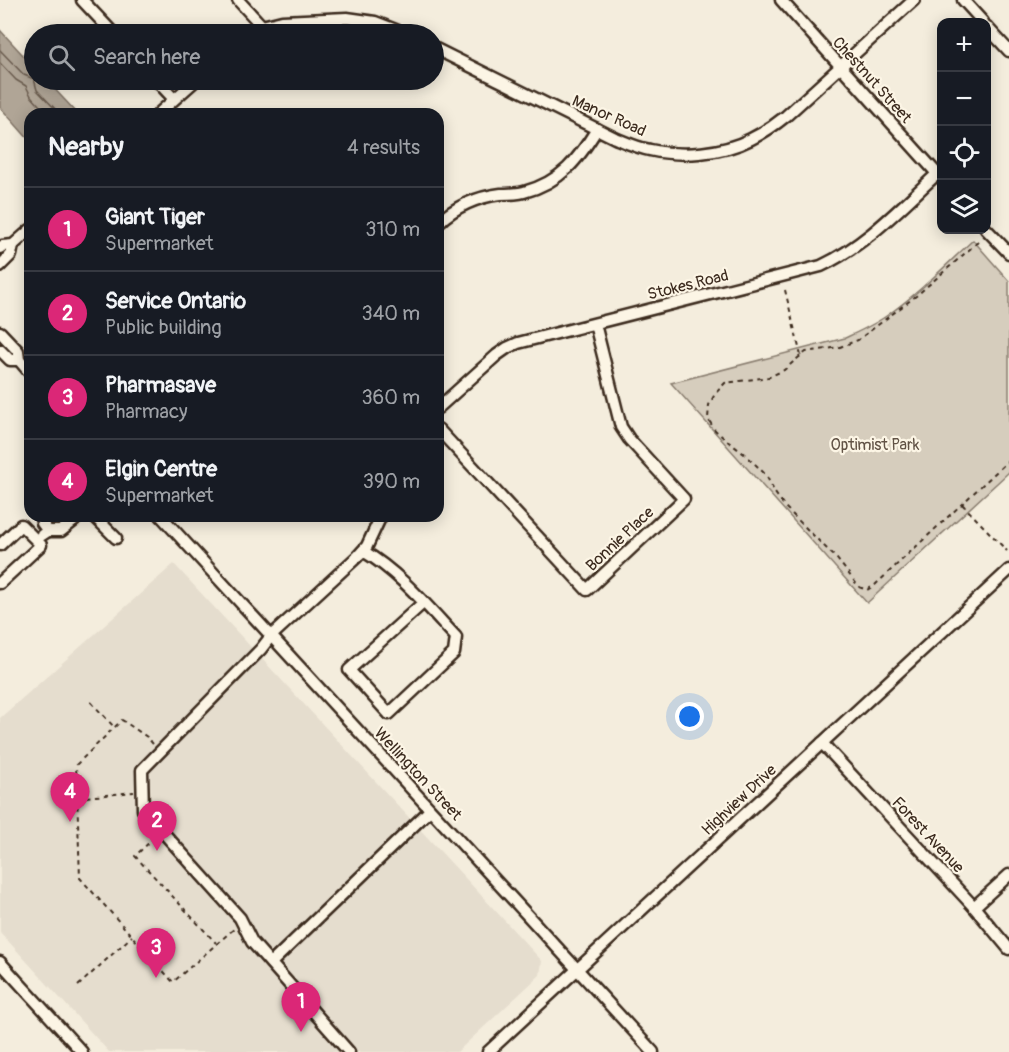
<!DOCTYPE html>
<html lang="en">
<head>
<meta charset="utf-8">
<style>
  body { margin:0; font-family:Pangolin,sans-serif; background:#242831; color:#f1f3f6 }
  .controls { position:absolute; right:18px; top:18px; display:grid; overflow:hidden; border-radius:12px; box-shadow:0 3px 15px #0003 }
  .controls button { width:54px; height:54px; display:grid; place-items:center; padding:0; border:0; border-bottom:2px solid #363941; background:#171b24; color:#f1f3f6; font:30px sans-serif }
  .you { position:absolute; left:690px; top:717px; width:21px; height:21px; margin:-15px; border:4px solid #fff; border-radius:50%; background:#1a73e8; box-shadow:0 0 0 9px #1a73e833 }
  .badge { display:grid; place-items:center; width:39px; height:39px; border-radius:50%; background:#db2777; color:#fff; font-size:20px; font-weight:700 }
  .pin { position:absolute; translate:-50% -50px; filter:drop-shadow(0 2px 3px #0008) }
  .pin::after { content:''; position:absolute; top:32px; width:21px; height:18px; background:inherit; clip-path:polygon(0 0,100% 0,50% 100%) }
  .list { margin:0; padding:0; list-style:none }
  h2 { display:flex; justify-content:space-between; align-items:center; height:78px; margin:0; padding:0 24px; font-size:26px }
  h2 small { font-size:20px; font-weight:400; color:#9ea1a6 }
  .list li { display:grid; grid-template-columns:39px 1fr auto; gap:18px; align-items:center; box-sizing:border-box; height:84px; padding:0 24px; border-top:2px solid #363941 }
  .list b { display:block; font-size:22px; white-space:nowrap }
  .list p { margin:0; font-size:20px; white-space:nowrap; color:#9ea1a6 }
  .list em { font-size:20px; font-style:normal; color:#9ea1a6 }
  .icon { flex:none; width:33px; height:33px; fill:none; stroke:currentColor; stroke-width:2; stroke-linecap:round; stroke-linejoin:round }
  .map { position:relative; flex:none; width:1009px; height:1052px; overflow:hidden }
  .search { position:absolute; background:#171b24; box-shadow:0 3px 15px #0003; left:24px; top:24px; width:420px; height:66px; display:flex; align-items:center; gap:15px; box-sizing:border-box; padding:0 21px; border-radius:33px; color:#9ea1a6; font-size:22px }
  .panel { position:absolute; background:#171b24; box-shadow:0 3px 15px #0003; left:24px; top:108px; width:420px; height:414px; border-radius:18px }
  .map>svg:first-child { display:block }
  .built { fill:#e5ddce }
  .green { fill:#d6cdbd; stroke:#887c6e; stroke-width:1.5 }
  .water { fill:#b0a596; stroke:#817466; stroke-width:1.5 }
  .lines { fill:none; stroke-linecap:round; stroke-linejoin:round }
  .shore { stroke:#6a5b4e; stroke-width:1.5 }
  .minor-casing { stroke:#3b2a1e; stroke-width:15 }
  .path { stroke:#3b2a1e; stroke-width:2; stroke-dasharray:4.5 4.5; stroke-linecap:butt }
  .minor { stroke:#fcf5e5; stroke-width:10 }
  .labels { text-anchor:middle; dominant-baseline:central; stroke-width:4.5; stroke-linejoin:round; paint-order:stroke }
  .street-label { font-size:16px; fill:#3b2a1e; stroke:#fcf5e5 }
  .park-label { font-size:16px; fill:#625346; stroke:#fcf5e5 }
</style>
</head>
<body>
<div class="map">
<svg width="1009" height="1052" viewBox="0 0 1009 1052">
  <rect width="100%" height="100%" fill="#f4eddd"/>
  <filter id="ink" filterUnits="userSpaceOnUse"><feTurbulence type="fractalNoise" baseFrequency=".0167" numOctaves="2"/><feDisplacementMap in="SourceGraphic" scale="12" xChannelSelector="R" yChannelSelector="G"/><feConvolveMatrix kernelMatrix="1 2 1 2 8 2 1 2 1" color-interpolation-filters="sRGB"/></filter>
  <g filter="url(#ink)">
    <!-- built -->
    <path class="built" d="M174 564 542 961 540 975 457 1052H109L0 932V718Z"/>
    <!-- green -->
    <path class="green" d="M973 240 1009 281V472L867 603 671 383 845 338C860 331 876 324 889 314 919 293 946 265 973 240Z"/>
    <!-- water -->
    <path class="water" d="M0 30 34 67V80H46L78 114H30V141L0 107Z"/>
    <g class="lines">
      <!-- shore -->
      <g class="shore">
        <path d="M0 50 24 75 34 79 37 90 60 114"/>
        <path d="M0 63 16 80 26 86 31 96 47 114"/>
      </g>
      <!-- minor casing -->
      <g class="minor-casing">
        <g id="minor">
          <path d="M82 0 114 34"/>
          <path d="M238 0 262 26"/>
          <path d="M781 0 941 178"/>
          <path d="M963 0 983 22"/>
          <path d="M986 26 1009 51"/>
          <path d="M245 34 262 26 282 21 347 18 375 22 406 34"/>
          <path d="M434 48 615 138C627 143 638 148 650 150 682 157 722 154 751 139 763 133 775 125 786 116L914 0"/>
          <path d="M156 80 174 99"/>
          <path d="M158 114 196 80"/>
          <path d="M438 223C456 206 476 197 501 194 509 194 517 194 524 192 561 182 578 160 597 129"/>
          <path d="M986 229 1009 253"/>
          <path d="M0 248 2 246 13 245 30 230"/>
          <path d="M0 266 11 255 13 245"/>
          <path d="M0 332 18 351 19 360 30 373"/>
          <path d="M0 350 10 360H19"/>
          <path d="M438 408 497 355 507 348 518 343 821 266C866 245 901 207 937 174"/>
          <path d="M438 429 587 590 684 499 629 439 621 427 595 324"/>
          <path d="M41 516 42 523 48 531 42 535"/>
          <path d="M94 516 116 538"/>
          <path d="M161 516 653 1052"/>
          <path d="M48 531H61L75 520 77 516"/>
          <path d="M0 545 21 525 41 545 0 583"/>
          <path d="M363 551C399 572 427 606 456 637L454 653 389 714 349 670 423 603"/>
          <path d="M822 743 974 907 1009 949"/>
          <path d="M974 907 1009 875"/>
          <path d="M0 962 82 1052"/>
          <path d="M271 963 430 810"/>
          <path d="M349 1052 252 942 240 918 143 810 142 770 261 649 271 636 357 557 367 546 381 516"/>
          <path d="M488 1052 1009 570"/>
        </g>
      </g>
      <!-- path -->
      <g class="path">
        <path d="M978 242 916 296 858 340 840 347 806 352 798 358 784 370 769 377 725 383 715 394 709 405 708 419 715 430 726 440 747 456 766 475 775 493 785 507 837 559 859 587 867 590 875 585 1009 460"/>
        <path d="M785 290 801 356"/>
        <path d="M962 504 1007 551"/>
        <path d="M91 702 115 728"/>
        <path d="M153 744 147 737 122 720 76 765 80 878 173 982 235 928"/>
        <path d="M77 798 134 792"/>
        <path d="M155 837 135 856 216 943"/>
        <path d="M78 986 132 936"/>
      </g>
      <!-- minor -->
      <use href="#minor" class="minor"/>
    </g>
  </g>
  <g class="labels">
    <!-- street labels -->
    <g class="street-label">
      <text transform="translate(872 80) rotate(48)">Chestnut Street</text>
      <text transform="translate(609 116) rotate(24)">Manor Road</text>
      <text transform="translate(688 285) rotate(-14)">Stokes Road</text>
      <text transform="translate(620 539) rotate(-43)">Bonnie Place</text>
      <text transform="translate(418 774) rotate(47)">Wellington Street</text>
      <text transform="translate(739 800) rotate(-43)">Highview Drive</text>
      <text transform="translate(928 835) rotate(47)">Forest Avenue</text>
    </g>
    <!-- park labels -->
    <g class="park-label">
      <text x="875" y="445">Optimist Park</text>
    </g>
  </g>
</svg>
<div class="controls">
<button>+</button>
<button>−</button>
<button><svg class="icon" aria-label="locate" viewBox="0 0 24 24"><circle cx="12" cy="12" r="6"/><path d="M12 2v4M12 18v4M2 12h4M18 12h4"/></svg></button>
<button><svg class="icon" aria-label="layers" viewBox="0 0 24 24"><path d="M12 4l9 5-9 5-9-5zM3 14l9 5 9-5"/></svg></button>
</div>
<div class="you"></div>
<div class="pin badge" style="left:301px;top:1032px">1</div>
<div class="pin badge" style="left:157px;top:851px">2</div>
<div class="pin badge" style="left:156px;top:978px">3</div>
<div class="pin badge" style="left:70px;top:822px">4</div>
<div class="search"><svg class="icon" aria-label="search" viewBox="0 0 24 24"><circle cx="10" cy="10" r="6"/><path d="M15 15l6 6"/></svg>Search here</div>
<section class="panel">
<h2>Nearby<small>4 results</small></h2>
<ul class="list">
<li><span class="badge">1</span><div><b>Giant Tiger</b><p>Supermarket</p></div><em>310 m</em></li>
<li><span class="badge">2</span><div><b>Service Ontario</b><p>Public building</p></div><em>340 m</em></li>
<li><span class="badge">3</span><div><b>Pharmasave</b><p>Pharmacy</p></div><em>360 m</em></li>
<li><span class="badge">4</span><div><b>Elgin Centre</b><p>Supermarket</p></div><em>390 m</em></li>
</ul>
</section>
</div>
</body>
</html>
